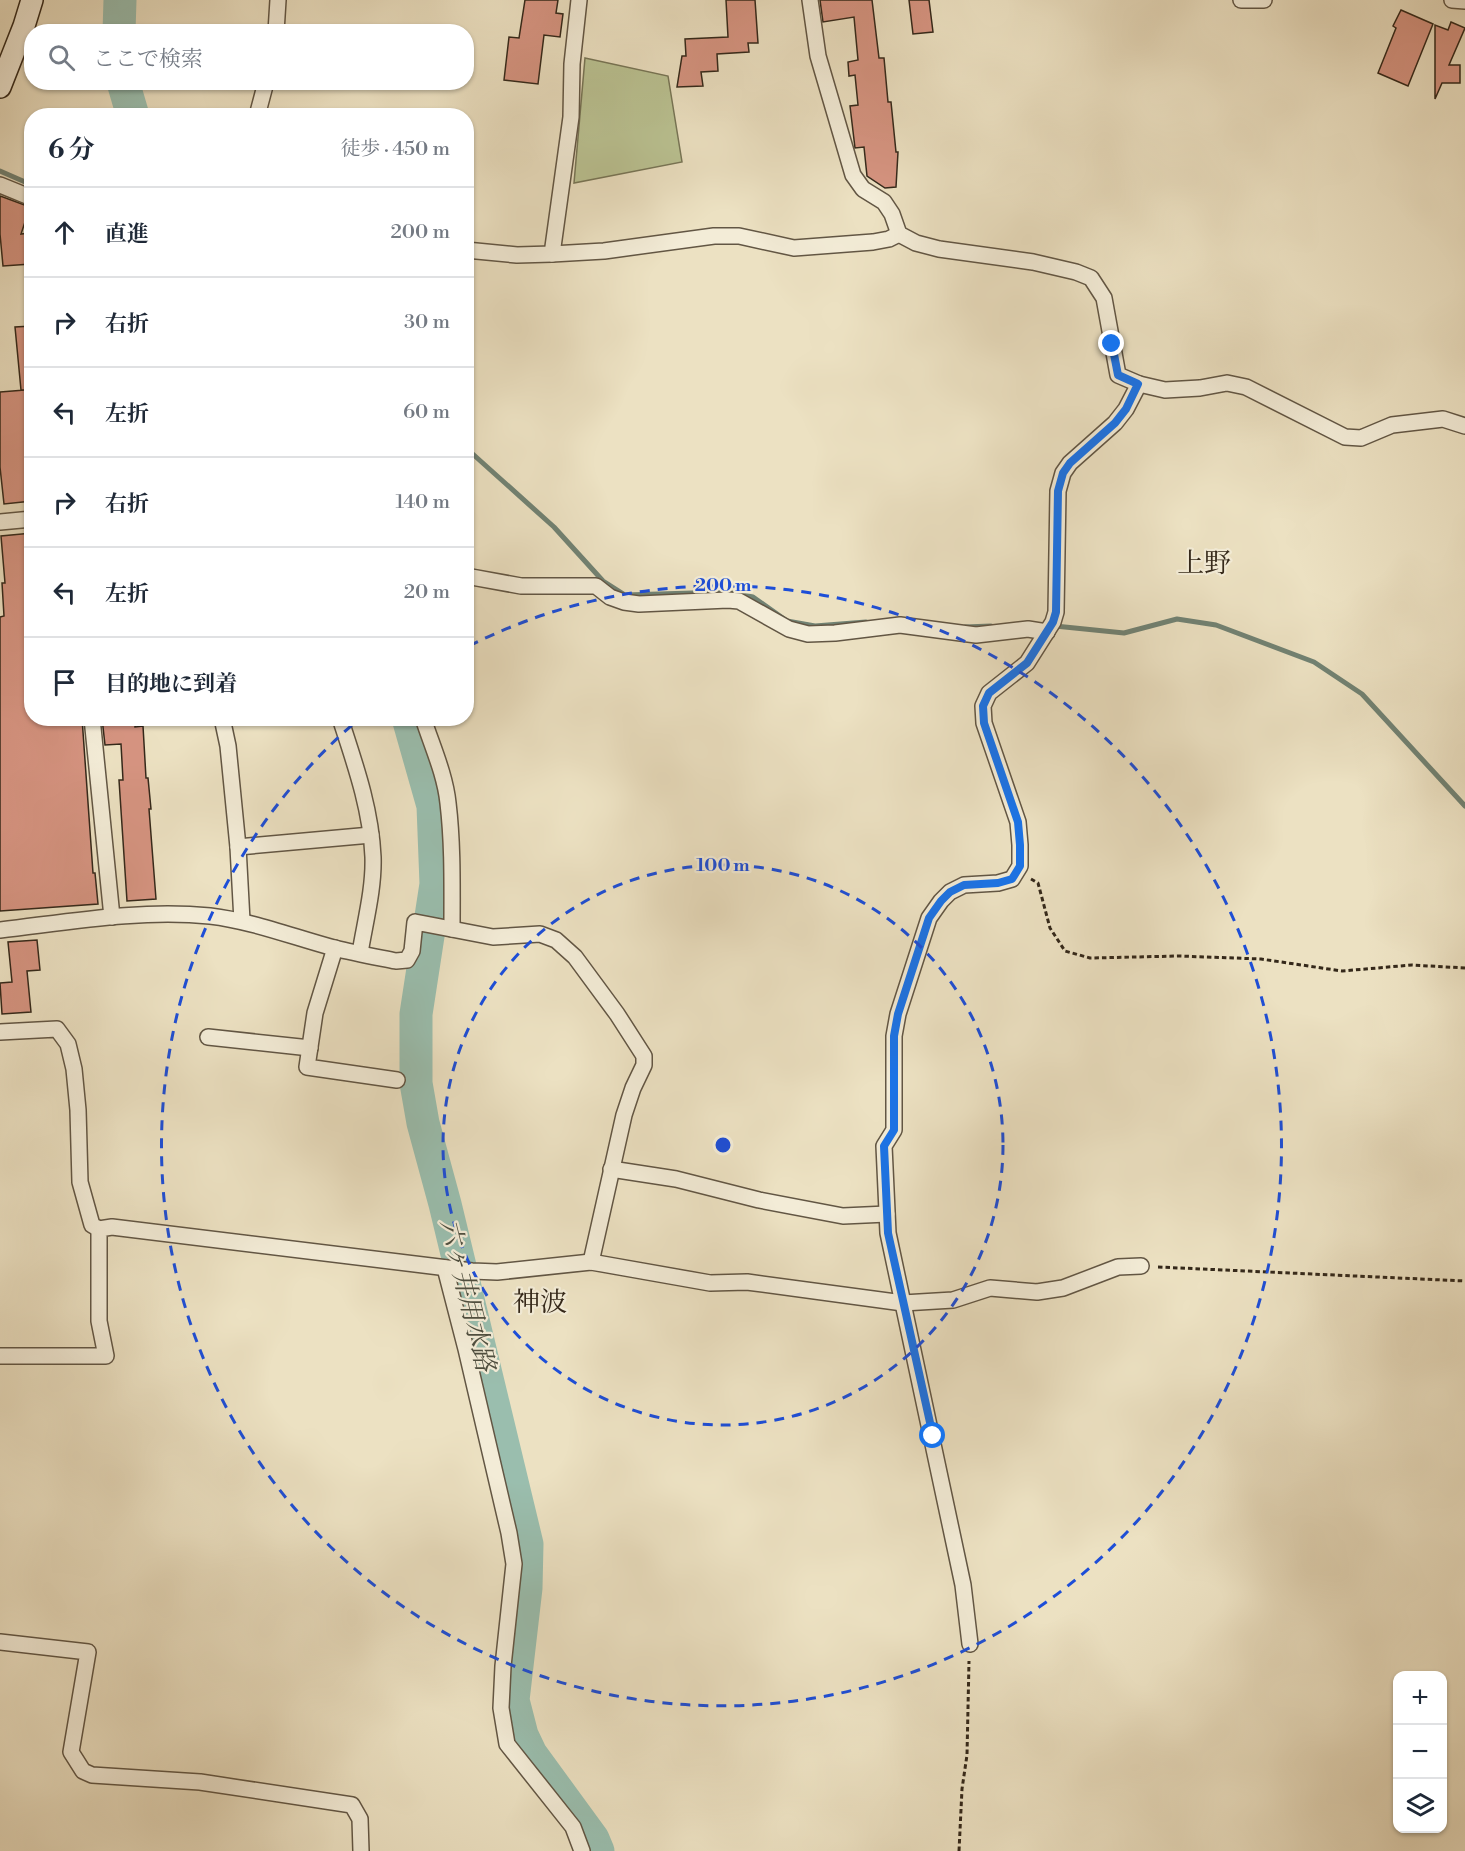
<!DOCTYPE html>
<html lang="ja">
<head>
<meta charset="utf-8">
<style>
  body { margin:0; font-family:"Libre Bodoni","Noto Serif JP",serif; background:#f2f2f3; color:#1f2937 }
  .controls { position:absolute; right:18px; bottom:18px; display:grid; overflow:hidden; border-radius:12px; box-shadow:0 2px 4px #0004 }
  .controls button { width:54px; height:54px; display:grid; place-items:center; padding:0; border:0; border-bottom:2px solid #e0e1e3; background:#fff; color:#1f2937; font:30px sans-serif }
  .stop { position:absolute; width:18px; height:18px; margin:-14px; border:4px solid #1a73e8; border-radius:50%; background:#fff }
  .stop.end { background:#1a73e8; border-color:#fff; box-shadow:0 2px 6px #0008 }
  .list { margin:0; padding:0; list-style:none }
  h2 { display:flex; justify-content:space-between; align-items:center; height:78px; margin:0; padding:0 24px; font-size:26px }
  h2 small { font-size:20px; font-weight:400; color:#747a83 }
  .list li { display:grid; grid-template-columns:39px 1fr auto; gap:18px; align-items:center; box-sizing:border-box; height:90px; padding:0 24px; border-top:2px solid #e0e1e3 }
  .list b { display:block; font-size:22px; white-space:nowrap }
  .list em { font-size:20px; font-style:normal; color:#747a83 }
  .icon { flex:none; width:33px; height:33px; fill:none; stroke:currentColor; stroke-width:2; stroke-linecap:round; stroke-linejoin:round }
  .map { position:relative; flex:none; width:1465px; height:1851px; overflow:hidden }
  .search { position:absolute; background:#fff; box-shadow:0 2px 4px #0004; left:24px; top:24px; width:450px; height:66px; display:flex; align-items:center; gap:15px; box-sizing:border-box; padding:0 21px; border-radius:24px; color:#747a83; font-size:22px }
  .panel { position:absolute; background:#fff; box-shadow:0 2px 4px #0004; left:24px; top:108px; width:450px; height:618px; border-radius:24px }
  .map>svg:first-child { display:block }
  .green { fill:#bac292; stroke:#777556; stroke-width:1.5 }
  .lines { fill:none; stroke-linecap:round; stroke-linejoin:round }
  .stream { stroke:#718273; stroke-width:5 }
  .river { stroke:#9abeae; stroke-width:33 }
  .building { fill:#d69481; stroke:#34281a; stroke-width:1.5 }
  .street-casing { stroke:#625644; stroke-width:18 }
  .secondary-casing { stroke:#34281a; stroke-width:24 }
  .path { stroke:#34281a; stroke-width:3; stroke-dasharray:4.5 3; stroke-linecap:butt }
  .street { stroke:#f3ecd7; stroke-width:15 }
  .secondary { stroke:#f3ecd7; stroke-width:21 }
  .route { stroke:#1a73e8; stroke-width:8 }
  .ring { fill:none; stroke:#1d4ed8; stroke-width:3; stroke-dasharray:10 8 }
  .labels { text-anchor:middle; dominant-baseline:central; stroke-width:4.5; stroke-linejoin:round; paint-order:stroke }
  .water-label { font-size:26px; font-style:italic; fill:#4e4e3f; stroke:#f3ecd7 }
  .quarter-label { font-size:27px; fill:#34281a; stroke:#f3ecd7 }
  .centre { fill:#1d4ed8; stroke:#f3ecd7; stroke-width:3 }
  .ring-label { font-size:18px; text-anchor:middle; font-weight:bold; fill:#1d4ed8; stroke:#f3ecd7; stroke-width:4.5; stroke-linejoin:round; paint-order:stroke }
</style>
</head>
<body>
<div class="map">
<svg width="1465" height="1851" viewBox="0 0 1465 1851">
  <rect width="100%" height="100%" fill="#ece1c2"/>
  <filter id="stains"><feTurbulence type="fractalNoise" baseFrequency=".00333" numOctaves="4"/><feColorMatrix values="0 0 0 0 .2 0 0 0 0 .09 0 0 0 0 .02 0 0 0 .5 -.17"/></filter>
  <radialGradient id="worn" r=".72"><stop offset=".6" stop-color="#630" stop-opacity="0"/><stop offset="1" stop-color="#630" stop-opacity=".3"/></radialGradient>
  <!-- green -->
  <path class="green" d="M585 58 668 76 682 162 574 183Z"/>
  <g class="lines">
    <!-- stream -->
    <g class="stream">
      <path d="M0 171 32 185"/>
      <path d="M466 448 554 527 603 581 625 595 726 592 753 597 787 621 815 626 866 622"/>
      <path d="M1055 626 1124 633 1177 619 1216 625 1314 662 1362 694 1465 806"/>
      <path d="M965 627 991 626"/>
    </g>
    <!-- river -->
    <g class="river">
      <path d="M119 32 120 0"/>
      <path d="M123 82 133 116"/>
      <path d="M408 718 433 806 436 884 416 1014V1083L423 1123 445 1204 527 1544 526 1588 513 1700 522 1735 531 1754 593 1839 598 1851"/>
    </g>
  </g>
  <!-- building -->
  <g class="building">
    <path d="M525 0H558L556 13 563 14 560 37 544 35 538 84 504 80 509 37 519 38Z"/>
    <path d="M726 0H755L758 43H748L749 52 717 54 718 71 701 72 703 86 677 87 682 56H686L685 39 728 37Z"/>
    <path d="M820 0H872L879 58H884L888 102H891L896 152H898L896 187 885 188 867 176 864 147 855 148 850 106 858 105 855 75 849 76 848 62 858 60 854 17 823 22Z"/>
    <path d="M909 0H929L933 32 913 34Z"/>
    <path d="M1401 10 1433 24 1408 86 1378 73 1396 28 1393 26Z"/>
    <path d="M1451 22 1465 28 1449 65H1460V83H1442L1435 99V25L1448 30Z"/>
    <path d="M0 196 30 207 21 234 29 233 31 264 3 266 0 234Z"/>
    <path d="M32 326V501L4 504 0 467V392L25 390H21L15 327Z"/>
    <path d="M32 533V564H29L32 593V718H82L93 873H95L98 904 0 911V617L4 616 2 583H5L1 536Z"/>
    <path d="M102 718H135V727L143 726 146 778H148L151 809H149L156 899 127 901 119 780H123L121 744 105 745Z"/>
    <path d="M37 940 40 970 27 971 31 1012 2 1014 0 983 12 982 8 942Z"/>
  </g>
  <g class="lines">
    <!-- street casing -->
    <g class="street-casing">
      <g id="street">
        <path d="M810 0 818 56 853 175 863 189 884 202 892 214 899 234 916 243 939 249 1033 262 1076 272 1091 278 1104 298 1118 375 1139 384 1165 390 1200 388 1227 383 1246 387 1345 437 1361 438 1392 425 1443 419 1465 426"/>
        <path d="M1241 0H1264"/>
        <path d="M1452 0 1465 1"/>
        <path d="M276 32 278 0"/>
        <path d="M257 116 266 82"/>
        <path d="M0 185 32 198"/>
        <path d="M466 250 517 255 552 254 604 251 714 236H739L794 248 873 242 889 239 899 234"/>
        <path d="M552 254 571 117 572 64 579 0"/>
        <path d="M0 522 32 519"/>
        <path d="M466 576 521 586H596L610 597 624 602 639 604 728 600 739 601 789 629 808 634 835 633 900 625 976 635 1028 629 1047 632"/>
        <path d="M92 718 112 917"/>
        <path d="M222 718 228 746 238 847 242 921"/>
        <path d="M340 718C355 764 371 809 373 857 374 889 365 922 360 953"/>
        <path d="M423 718C432 746 445 774 448 803 453 845 452 887 452 929"/>
        <path d="M238 847 371 835"/>
        <path d="M0 930C69 922 140 909 210 916 252 921 293 937 334 948 354 953 376 957 396 961L407 960 412 951 415 922 493 937 540 934 556 940 575 957 617 1014 644 1056V1065L633 1088 624 1115 591 1262"/>
        <path d="M335 948 315 1013 307 1067 397 1080"/>
        <path d="M0 1032 57 1029 68 1044 74 1069 78 1110 80 1182 92 1225 99 1229"/>
        <path d="M208 1037 310 1048"/>
        <path d="M611 1169 676 1179 759 1200 843 1216 887 1214"/>
        <path d="M445 1268 466 1349 509 1533 514 1564 503 1666 501 1708 507 1744 573 1827 582 1851"/>
        <path d="M0 1356H106L99 1321V1229L112 1227 472 1271 497 1272 591 1262 710 1283 747 1282 903 1303 953 1300 990 1288 1037 1292 1063 1288 1118 1267 1141 1266"/>
        <path d="M0 1642 88 1652 71 1752 83 1771 92 1775 200 1782 352 1805 360 1819 361 1851"/>
        <path d="M970 1644 963 1585 888 1233 884 1146 894 1130V1036L898 1014 929 918 941 901 950 892 964 885 998 883 1012 879 1020 866V845L1018 822 984 723 983 706 989 693 1027 663 1053 622 1056 612 1058 491 1063 473 1070 463 1115 423 1126 409 1139 384"/>
      </g>
    </g>
    <!-- secondary casing -->
    <g class="secondary-casing">
      <path id="secondary" d="M0 87 24 26 32 0"/>
    </g>
    <!-- path -->
    <g class="path">
      <path d="M1031 879 1038 883 1050 928 1065 951 1090 958 1179 956 1261 959 1342 971 1412 965 1465 968"/>
      <path d="M1158 1267 1465 1281"/>
      <path d="M959 1851 962 1789 967 1755 969 1661"/>
    </g>
    <!-- street -->
    <use href="#street" class="street"/>
    <!-- secondary -->
    <use href="#secondary" class="secondary"/>
  </g>
  <g class="lines">
    <!-- route -->
    <path class="route" d="M933 1436 888 1233 884 1146 894 1130V1036L898 1014 929 918 941 901 950 892 964 885 998 883 1012 879 1020 866V845L1018 822 984 723 983 706 989 693 1027 663 1053 622 1056 612 1058 491 1063 473 1070 463 1115 423 1126 409 1138 384 1118 375 1112 344"/>
  </g>
  <!-- distance rings -->
  <g class="ring">
    <circle cx="723" cy="1145" r="280"/>
    <path d="M469 646A560 560 0 1 1 359 719"/>
  </g>
  <g class="labels">
    <!-- water labels -->
    <g class="water-label">
      <text transform="translate(467 1295) rotate(76)">六ヶ井用水路</text>
    </g>
    <!-- quarter labels -->
    <g class="quarter-label">
      <text x="1204" y="564">上野</text>
      <text x="540" y="1303">神波</text>
    </g>
  </g>
  <circle cx="723" cy="1145" r="9" class="centre"/>
  <g class="ring-label">
    <text x="723" y="591">200 m</text>
    <text x="723" y="871">100 m</text>
  </g>
  <rect width="100%" height="100%" filter="url(#stains)"/>
  <rect width="100%" height="100%" fill="url(#worn)"/>
</svg>
<div class="controls">
<button>+</button>
<button>−</button>
<button><svg class="icon" aria-label="layers" viewBox="0 0 24 24"><path d="M12 4l9 5-9 5-9-5zM3 14l9 5 9-5"/></svg></button>
</div>
<div class="stop" style="left:933px;top:1436px"></div>
<div class="stop end" style="left:1112px;top:344px"></div>
<div class="search"><svg class="icon" aria-label="search" viewBox="0 0 24 24"><circle cx="10" cy="10" r="6"/><path d="M15 15l6 6"/></svg>ここで検索</div>
<section class="panel">
<h2>6 分<small>徒歩 · 450 m</small></h2>
<ul class="list">
<li><svg class="icon" aria-label="ahead" viewBox="0 0 24 24"><path d="M12 20V5M6 11l6-6 6 6"/></svg><div><b>直進</b></div><em>200 m</em></li>
<li><svg class="icon" aria-label="right" viewBox="0 0 24 24"><path d="M7 20v-9h11M14 6l5 5-5 5"/></svg><div><b>右折</b></div><em>30 m</em></li>
<li><svg class="icon" aria-label="left" viewBox="0 0 24 24"><path d="M17 20v-9H6M10 6l-5 5 5 5"/></svg><div><b>左折</b></div><em>60 m</em></li>
<li><svg class="icon" aria-label="right" viewBox="0 0 24 24"><path d="M7 20v-9h11M14 6l5 5-5 5"/></svg><div><b>右折</b></div><em>140 m</em></li>
<li><svg class="icon" aria-label="left" viewBox="0 0 24 24"><path d="M17 20v-9H6M10 6l-5 5 5 5"/></svg><div><b>左折</b></div><em>20 m</em></li>
<li><svg class="icon" aria-label="arrive" viewBox="0 0 24 24"><path d="M6 21V4h12l-3 4 3 4H6"/></svg><div><b>目的地に到着</b></div></li>
</ul>
</section>
</div>
</body>
</html>
